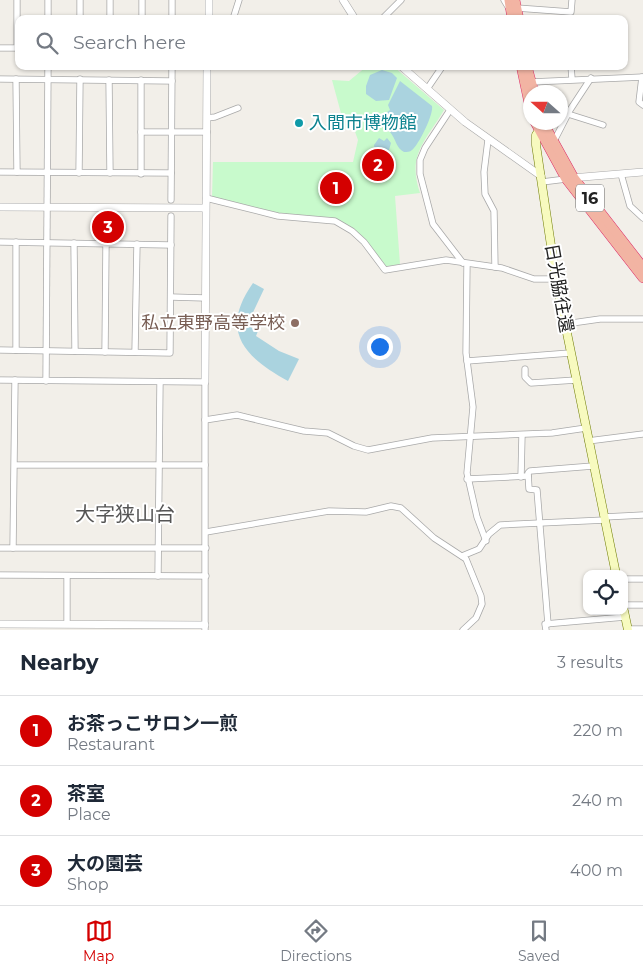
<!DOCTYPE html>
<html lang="en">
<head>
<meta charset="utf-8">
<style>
  body { margin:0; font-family:Montserrat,"Noto Sans JP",sans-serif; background:#f6f6f7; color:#1f2937 }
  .controls { position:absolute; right:15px; bottom:15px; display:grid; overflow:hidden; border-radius:10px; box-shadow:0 1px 4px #0004 }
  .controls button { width:45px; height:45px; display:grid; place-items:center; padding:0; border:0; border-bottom:1px solid #e0e1e3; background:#fff; color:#1f2937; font:25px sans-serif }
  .compass { position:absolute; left:523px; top:85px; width:45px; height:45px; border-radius:50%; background:#fff; box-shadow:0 1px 4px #0004; rotate:291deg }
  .you { position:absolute; left:379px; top:346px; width:18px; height:18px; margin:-12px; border:4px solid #fff; border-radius:50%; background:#1a73e8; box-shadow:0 0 0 8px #1a73e833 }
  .badge { display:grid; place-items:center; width:32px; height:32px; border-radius:50%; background:#d40000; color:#fff; font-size:16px; font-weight:700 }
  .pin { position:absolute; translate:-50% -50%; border:2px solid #fff; box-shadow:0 1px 5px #0006 }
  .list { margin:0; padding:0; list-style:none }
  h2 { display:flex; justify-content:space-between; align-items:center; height:65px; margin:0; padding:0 20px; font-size:21px }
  h2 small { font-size:16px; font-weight:400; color:#747a83 }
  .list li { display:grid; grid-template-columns:32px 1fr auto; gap:15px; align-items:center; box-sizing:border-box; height:70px; padding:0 20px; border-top:1px solid #e0e1e3 }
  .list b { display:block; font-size:19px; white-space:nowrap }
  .list p { margin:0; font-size:16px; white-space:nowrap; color:#747a83 }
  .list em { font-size:16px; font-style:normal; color:#747a83 }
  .icon { flex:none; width:28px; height:28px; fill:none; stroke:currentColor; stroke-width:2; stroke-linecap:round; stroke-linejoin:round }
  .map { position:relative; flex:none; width:643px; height:630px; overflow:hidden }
  .search { position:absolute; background:#fff; box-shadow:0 1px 4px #0004; left:15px; right:15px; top:15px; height:55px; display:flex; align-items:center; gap:12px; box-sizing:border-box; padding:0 18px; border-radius:10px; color:#747a83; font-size:19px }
  .sheet { height:275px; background:#fff }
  nav { display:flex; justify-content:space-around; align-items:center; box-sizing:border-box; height:70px; border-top:1px solid #e0e1e3; background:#fff; font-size:14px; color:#747a83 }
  nav a { display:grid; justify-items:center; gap:2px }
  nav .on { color:#d40000 }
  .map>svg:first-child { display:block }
  .park { fill:#c8facc }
  .water { fill:#aad3df }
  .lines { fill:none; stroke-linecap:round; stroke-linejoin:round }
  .minor-casing { stroke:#a9a9a9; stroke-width:7 }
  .tertiary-casing { stroke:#a9a9a9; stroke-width:8 }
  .secondary-casing { stroke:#707d05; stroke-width:9 }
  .trunk-casing { stroke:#dc2a67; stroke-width:10 }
  .minor { stroke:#fff; stroke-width:5.5 }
  .tertiary { stroke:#fff; stroke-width:7 }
  .secondary { stroke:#f7fabf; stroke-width:8 }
  .trunk { stroke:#f2b4a3; stroke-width:9 }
  .culture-dot { fill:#0f9aa8; stroke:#fff; stroke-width:2 }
  .education-dot { fill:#8d6e63; stroke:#fff; stroke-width:2 }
  .labels { text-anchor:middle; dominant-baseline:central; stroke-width:4; stroke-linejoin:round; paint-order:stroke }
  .shield { fill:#fff; stroke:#646464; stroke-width:1 }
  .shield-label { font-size:16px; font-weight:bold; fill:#222 }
  .culture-label { font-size:18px; fill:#0d838f; stroke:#fff; text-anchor:start }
  .street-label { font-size:18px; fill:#222; stroke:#fff }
  .education-label { font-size:18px; fill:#785e54; stroke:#fff; text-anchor:end }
  .quarter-label { font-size:20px; fill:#555; stroke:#fff }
</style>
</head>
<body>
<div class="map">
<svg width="643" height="630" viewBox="0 0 643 630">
  <rect width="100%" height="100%" fill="#f2efe9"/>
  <!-- park -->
  <path class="park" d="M367 66H393L444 110C425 142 407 155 420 193L395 196 400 264 383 268 375 254 335 220 278 215 212 197 213 162H353L358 140 354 129 345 128 332 80 349 81Z"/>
  <!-- water -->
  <g class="water">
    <path d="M382 70 392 73 397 78 389 100 376 101 366 94V86L370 75Z"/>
    <path d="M400 81 432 106C434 114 418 146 412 150 410 152 407 152 404 152 396 148 396 139 390 132 386 127 381 127 378 122L380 117 390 110 388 105Z"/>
    <path d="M379 138 384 141 387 138 391 143 389 150 379 156 375 152 374 145Z"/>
    <path d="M253 283 264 289 247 325 258 331 256 336 279 351 299 359 288 381C244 357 219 331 253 283Z"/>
  </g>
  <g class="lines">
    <!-- minor casing -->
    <g class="minor-casing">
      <g id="minor">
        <path d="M172 0V19"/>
        <path d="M504 0 510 10"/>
        <path d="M517 8 571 12 572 0"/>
        <path d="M48 19V0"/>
        <path d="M80 19V0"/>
        <path d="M110 19V0"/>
        <path d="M142 19V0"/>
        <path d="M233 19 239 0"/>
        <path d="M382 19 401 0"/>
        <path d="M0 48H19"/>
        <path d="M17 48V0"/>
        <path d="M571 66 572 79"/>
        <path d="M642 77 639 102 643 105"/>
        <path d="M0 79 172 81"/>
        <path d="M16 79 17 172"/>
        <path d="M109 80 110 173"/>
        <path d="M141 80V174"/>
        <path d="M531 82 643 77"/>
        <path d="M427 89 442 67 445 66"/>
        <path d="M450 110 425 148 420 160V174L433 224 463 263"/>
        <path d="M568 114 603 125"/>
        <path d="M207 118 215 117 238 108"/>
        <path d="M141 132H207"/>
        <path d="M488 140 484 172 485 194 494 211 495 267"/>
        <path d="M553 143 570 110 591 78"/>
        <path d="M0 172 171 173"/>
        <path d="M79 173 80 79"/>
        <path d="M621 174 630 206 643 218"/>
        <path d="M542 182 566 179"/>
        <path d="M206 198 278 216 335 221 352 231 364 242 385 270 446 260 502 268 534 279H556"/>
        <path d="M171 200 172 66"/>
        <path d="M0 242 171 245"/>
        <path d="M16 242V350"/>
        <path d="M74 243 75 351"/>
        <path d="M467 264 466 353 473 407 467 473 477 517 486 541"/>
        <path d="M171 297 205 298"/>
        <path d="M565 324 600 319H643"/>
        <path d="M0 350 170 353 171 216"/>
        <path d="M105 352 106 244"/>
        <path d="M135 352 137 244"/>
        <path d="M467 361 570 353"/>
        <path d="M525 369V377L531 383 576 380"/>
        <path d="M0 380 205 382V630"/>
        <path d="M46 381 48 66"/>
        <path d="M205 420 237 415 304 431 328 433 354 446 368 450 432 438 552 433 586 428"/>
        <path d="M588 441 643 434"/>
        <path d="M15 465H205"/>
        <path d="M521 477 522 435"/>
        <path d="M467 479 528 476"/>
        <path d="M604 517 643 515"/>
        <path d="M206 532 329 511 366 512 391 506 401 508 434 538 466 559 481 596 482 604 476 618 463 630"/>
        <path d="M0 548H206"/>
        <path d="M13 548 15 380"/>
        <path d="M462 556 479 549 489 534 500 525 605 520"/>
        <path d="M0 575 206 576"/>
        <path d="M158 576 160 382"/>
        <path d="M624 579H643"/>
        <path d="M624 605H643"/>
        <path d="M67 624V576"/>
        <path d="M548 624 537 490 529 489 528 473 530 471 593 466"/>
        <path d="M628 629H643"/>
        <path d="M546 630 545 624 625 617"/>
      </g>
    </g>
    <!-- tertiary casing -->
    <g class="tertiary-casing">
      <g id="tertiary">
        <path d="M343 0 355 19"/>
        <path d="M209 19V0"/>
        <path d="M401 66 465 122 541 176"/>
        <path d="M571 178 643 172"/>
        <path d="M0 207 205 208"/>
        <path d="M205 382 207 66"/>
        <path d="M0 624 205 625"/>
      </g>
    </g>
    <!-- secondary casing -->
    <g class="secondary-casing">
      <g id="secondary">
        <path d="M542 126 536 135V145L556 279 616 574"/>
        <path d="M624 611 628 630"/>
      </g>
    </g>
    <!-- trunk casing -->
    <g class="trunk-casing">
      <g id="trunk">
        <path d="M509 0 512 19"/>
        <path d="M515 0 519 19"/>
        <path d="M521 66 530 108"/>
        <path d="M527 66 534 92"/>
        <path d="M535 122 566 179 643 278"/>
        <path d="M543 122 574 178 643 267"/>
      </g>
    </g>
    <!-- minor -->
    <use href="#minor" class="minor"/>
    <!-- tertiary -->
    <use href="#tertiary" class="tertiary"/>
    <!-- secondary -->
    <use href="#secondary" class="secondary"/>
    <!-- trunk -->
    <use href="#trunk" class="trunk"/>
  </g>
  <!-- markers -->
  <circle class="culture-dot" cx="299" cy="123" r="5"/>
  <circle class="education-dot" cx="295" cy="323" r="5"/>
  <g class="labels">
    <!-- shield labels -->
    <rect class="shield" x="576" y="184.5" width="28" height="27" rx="4"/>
    <g class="shield-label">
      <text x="590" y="198">16</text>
    </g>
    <!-- culture labels -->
    <g class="culture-label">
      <text x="309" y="123">入間市博物館</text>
    </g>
    <!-- street labels -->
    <g class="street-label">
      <text transform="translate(559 288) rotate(80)">日光脇往還</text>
    </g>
    <!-- education labels -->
    <g class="education-label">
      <text x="285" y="323">私立東野高等学校</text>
    </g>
    <!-- quarter labels -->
    <g class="quarter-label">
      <text x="125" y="514">大字狭山台</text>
    </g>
  </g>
</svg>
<div class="controls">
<button><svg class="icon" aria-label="locate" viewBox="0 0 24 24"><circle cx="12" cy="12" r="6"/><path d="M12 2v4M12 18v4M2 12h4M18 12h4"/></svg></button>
</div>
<svg class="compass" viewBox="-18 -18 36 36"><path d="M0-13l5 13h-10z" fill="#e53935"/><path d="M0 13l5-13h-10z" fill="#747a83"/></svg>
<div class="you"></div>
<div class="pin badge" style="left:336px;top:188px">1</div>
<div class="pin badge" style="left:378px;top:165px">2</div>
<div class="pin badge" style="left:108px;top:227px">3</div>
<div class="search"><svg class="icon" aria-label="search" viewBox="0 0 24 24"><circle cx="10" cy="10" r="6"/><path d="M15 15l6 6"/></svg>Search here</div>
</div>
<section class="sheet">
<h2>Nearby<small>3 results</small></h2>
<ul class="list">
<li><span class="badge">1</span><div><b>お茶っこサロン一煎</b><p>Restaurant</p></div><em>220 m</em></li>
<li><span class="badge">2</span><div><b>茶室</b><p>Place</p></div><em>240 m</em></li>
<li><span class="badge">3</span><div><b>大の園芸</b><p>Shop</p></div><em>400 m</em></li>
</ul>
</section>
<nav>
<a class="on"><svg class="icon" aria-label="map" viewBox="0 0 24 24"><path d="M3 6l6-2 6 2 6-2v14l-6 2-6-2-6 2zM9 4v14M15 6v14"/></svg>Map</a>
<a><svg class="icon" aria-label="directions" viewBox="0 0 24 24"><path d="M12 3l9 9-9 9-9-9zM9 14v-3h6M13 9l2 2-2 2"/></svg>Directions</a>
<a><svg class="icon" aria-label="saved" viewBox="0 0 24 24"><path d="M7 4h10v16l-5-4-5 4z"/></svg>Saved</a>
</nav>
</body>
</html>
